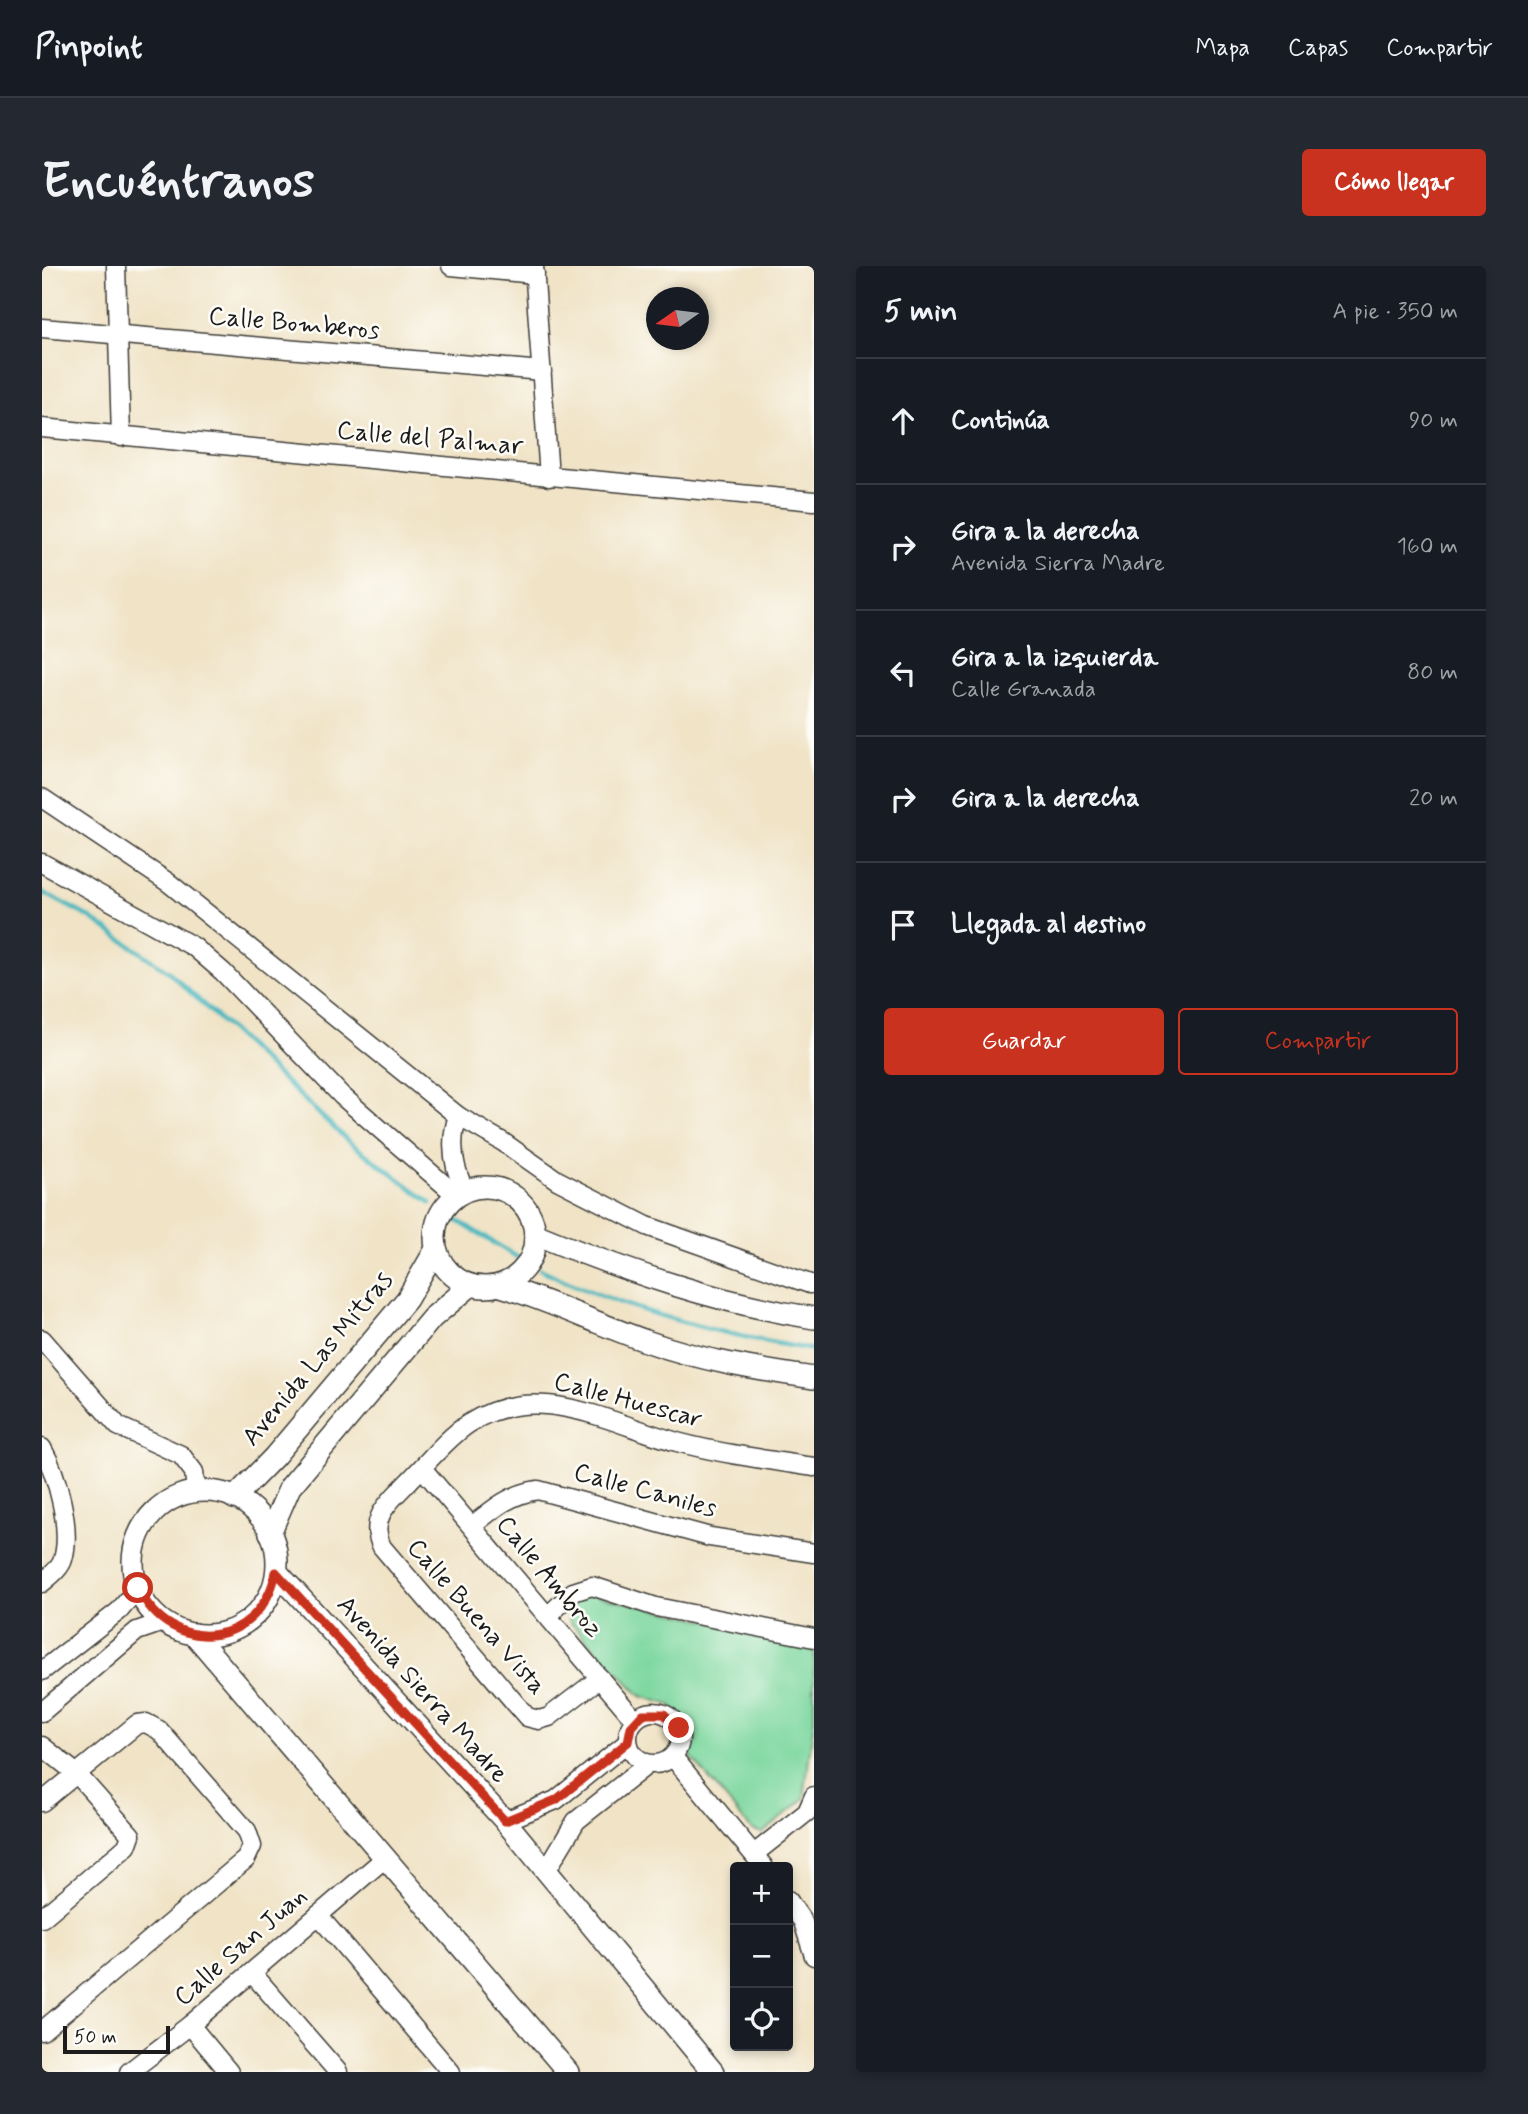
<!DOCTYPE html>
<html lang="es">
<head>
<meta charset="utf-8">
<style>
  body { margin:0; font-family:Mynerve,sans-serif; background:#242831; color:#f1f3f6 }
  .controls { position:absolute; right:21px; bottom:21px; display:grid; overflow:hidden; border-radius:7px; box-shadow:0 4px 10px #0003 }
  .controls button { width:63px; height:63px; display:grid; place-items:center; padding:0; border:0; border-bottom:2px solid #363941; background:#171b24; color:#f1f3f6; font:35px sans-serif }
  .compass { position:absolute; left:604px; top:21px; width:63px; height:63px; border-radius:50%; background:#171b24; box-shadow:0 4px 10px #0003; rotate:256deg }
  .scale { position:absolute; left:21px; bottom:18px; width:107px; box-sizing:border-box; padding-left:7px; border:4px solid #1c1c1c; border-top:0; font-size:19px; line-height:24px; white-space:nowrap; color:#1c1c1c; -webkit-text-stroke:5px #fdfcf7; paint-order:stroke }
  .stop { position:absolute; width:21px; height:21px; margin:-16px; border:5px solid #c8321e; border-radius:50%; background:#fff }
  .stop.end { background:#c8321e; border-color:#fff; box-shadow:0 2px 7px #0008 }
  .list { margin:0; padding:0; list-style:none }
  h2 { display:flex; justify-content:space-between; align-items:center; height:91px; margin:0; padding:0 28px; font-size:30px }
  h2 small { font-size:23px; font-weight:400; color:#9ea1a6 }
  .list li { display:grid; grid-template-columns:46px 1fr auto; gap:21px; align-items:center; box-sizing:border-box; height:126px; padding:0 28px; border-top:2px solid #363941 }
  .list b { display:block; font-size:26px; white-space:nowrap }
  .list p { margin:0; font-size:23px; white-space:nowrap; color:#9ea1a6 }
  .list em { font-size:23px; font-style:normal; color:#9ea1a6 }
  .actions { display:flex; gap:14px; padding:21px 28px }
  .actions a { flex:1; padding:16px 0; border:2px solid #c8321e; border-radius:7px; text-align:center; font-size:24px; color:#c8321e }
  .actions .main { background:#c8321e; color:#fff }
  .icon { flex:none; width:38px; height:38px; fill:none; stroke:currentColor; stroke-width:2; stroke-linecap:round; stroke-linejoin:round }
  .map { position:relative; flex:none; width:772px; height:1806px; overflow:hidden; border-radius:7px }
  header { display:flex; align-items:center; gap:42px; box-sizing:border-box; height:98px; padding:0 35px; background:#171b24; border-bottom:2px solid #363941 }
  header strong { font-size:33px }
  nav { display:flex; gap:38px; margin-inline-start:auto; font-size:24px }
  .intro { display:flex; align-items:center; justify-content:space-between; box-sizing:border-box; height:168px; padding:0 42px }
  h1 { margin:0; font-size:49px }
  .button { padding:18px 32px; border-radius:7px; background:#c8321e; color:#fff; font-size:24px; font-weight:700 }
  main { display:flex; gap:42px; padding:0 42px }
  aside { flex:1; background:#171b24; border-radius:7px; box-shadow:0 4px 10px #0003 }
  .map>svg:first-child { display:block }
  .green { fill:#7cd79e; stroke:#4c7a5d; stroke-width:2 }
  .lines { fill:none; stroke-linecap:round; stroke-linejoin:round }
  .stream { stroke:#49b8bf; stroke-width:4.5 }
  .minor-casing { stroke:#3c3a36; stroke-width:21 }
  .tertiary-casing { stroke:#3c3a36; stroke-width:24 }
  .minor { stroke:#fff; stroke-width:18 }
  .tertiary { stroke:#fff; stroke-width:21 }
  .route { stroke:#c8321e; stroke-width:9 }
  .labels { text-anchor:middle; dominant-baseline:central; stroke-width:5; stroke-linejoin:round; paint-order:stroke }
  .street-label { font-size:26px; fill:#1c1c1c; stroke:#fdfcf7 }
</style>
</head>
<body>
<header>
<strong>Pinpoint</strong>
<nav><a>Mapa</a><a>Capas</a><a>Compartir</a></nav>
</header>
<div class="intro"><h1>Encuéntranos</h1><a class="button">Cómo llegar</a></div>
<main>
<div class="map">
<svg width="772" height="1806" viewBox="0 0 772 1806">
  <rect width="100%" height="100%" fill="#fdfcf7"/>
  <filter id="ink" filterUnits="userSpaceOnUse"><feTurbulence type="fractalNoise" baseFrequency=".0143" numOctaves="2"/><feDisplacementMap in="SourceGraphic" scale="14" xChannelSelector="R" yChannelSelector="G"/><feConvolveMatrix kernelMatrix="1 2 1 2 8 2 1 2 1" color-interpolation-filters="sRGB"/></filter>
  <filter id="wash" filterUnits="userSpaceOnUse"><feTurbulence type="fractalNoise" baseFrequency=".00686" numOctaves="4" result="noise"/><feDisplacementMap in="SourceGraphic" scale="28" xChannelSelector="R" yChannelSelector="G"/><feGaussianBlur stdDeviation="1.57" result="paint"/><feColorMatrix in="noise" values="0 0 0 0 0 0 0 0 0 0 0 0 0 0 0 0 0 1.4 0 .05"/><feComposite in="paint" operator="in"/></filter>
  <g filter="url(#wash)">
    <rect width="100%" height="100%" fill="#f0e3c6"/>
    <!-- green -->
    <path class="green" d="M542 1327 772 1378V1453L762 1533 721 1567 710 1564 649 1491 645 1481V1463L629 1439 599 1430 528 1356 525 1344Z"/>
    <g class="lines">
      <!-- stream -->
      <g class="stream">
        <path d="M0 626 47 651 127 706 306 875 389 937"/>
        <path d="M411 952 475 991"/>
        <path d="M498 1003C582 1045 680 1069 772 1084"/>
      </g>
    </g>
  </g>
  <g filter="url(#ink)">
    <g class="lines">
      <!-- minor casing -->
      <g class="minor-casing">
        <g id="minor">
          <path d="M74 0 79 171"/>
          <path d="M409 0 493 8"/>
          <path d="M492 0 507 211"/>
          <path d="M0 62 500 105"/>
          <path d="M0 162 772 235"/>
          <path d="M0 532 127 617 416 850C407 876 411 901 423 925"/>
          <path d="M0 597 152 681 181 706 300 830 414 929"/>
          <path d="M416 850 461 876 515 914 605 960 768 1018"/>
          <path d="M0 1073 76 1160 139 1189 152 1206 154 1226"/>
          <path d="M0 1182C15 1208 30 1263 21 1293 19 1302 7 1311 0 1317"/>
          <path d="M380 1202 593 1454"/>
          <path d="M430 1260C451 1243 468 1228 496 1224L668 1271 772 1287"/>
          <path d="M507 1349 531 1326 550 1320 614 1341 772 1372"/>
          <path d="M0 1405 77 1345 96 1322"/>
          <path d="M558 1412 507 1451 497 1454 485 1451 340 1281C325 1252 349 1234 368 1214 387 1195 404 1173 426 1158 495 1113 566 1157 635 1176 680 1188 726 1194 772 1201"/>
          <circle cx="612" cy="1472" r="26"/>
          <path d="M0 1446 95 1365 121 1356"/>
          <path d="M0 1480 35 1508 89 1569 85 1580 76 1588 0 1652"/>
          <path d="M631 1491 722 1601"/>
          <path d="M0 1536 95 1458 104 1457 117 1464 205 1565 210 1580 204 1593 0 1765"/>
          <path d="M463 1555 514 1534 586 1476"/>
          <path d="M712 1588 765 1546 772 1530"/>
          <path d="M504 1605 534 1555 606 1498"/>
          <path d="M746 1634 761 1656 772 1690"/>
          <path d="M276 1649 409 1806"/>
          <path d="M210 1707 296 1806"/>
          <path d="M148 1759 187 1806"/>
          <path d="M87 1806 148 1759 342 1593"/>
        </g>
      </g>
      <!-- tertiary casing -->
      <g class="tertiary-casing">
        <g id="tertiary">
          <circle cx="443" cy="971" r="50"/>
          <path d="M493 968C583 1005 675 1037 772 1052"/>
          <path d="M459 1020C509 1035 555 1058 604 1075 657 1094 717 1104 772 1112"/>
          <circle cx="163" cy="1297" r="72"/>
          <path d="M192 1232 232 1191 365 1033 394 983"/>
          <path d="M228 1267 248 1221 390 1052 428 1020"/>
          <path d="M235 1306 463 1555 671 1806"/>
          <path d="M152 1368 526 1806"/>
        </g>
      </g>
      <!-- minor -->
      <use href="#minor" class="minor"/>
      <!-- tertiary -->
      <use href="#tertiary" class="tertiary"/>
    </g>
  </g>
  <g class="lines" filter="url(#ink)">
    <!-- route -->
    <path class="route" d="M96 1322C130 1392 218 1382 234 1306L463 1555 514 1534 586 1476 589 1461 601 1448H622L637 1462"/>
  </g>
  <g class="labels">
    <!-- street labels -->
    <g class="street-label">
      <text transform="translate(252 58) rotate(5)">Calle Bomberos</text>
      <text transform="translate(388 173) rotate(5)">Calle del Palmar</text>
      <text transform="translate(276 1093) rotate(-50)">Avenida Las Mitras</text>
      <text transform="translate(586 1135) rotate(15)">Calle Huescar</text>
      <text transform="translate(603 1225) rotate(15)">Calle Caniles</text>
      <text transform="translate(507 1311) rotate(50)">Calle Ambroz</text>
      <text transform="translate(434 1351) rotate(49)">Calle Buena Vista</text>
      <text transform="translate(380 1424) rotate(48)">Avenida Sierra Madre</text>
      <text transform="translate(199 1681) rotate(-41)">Calle San Juan</text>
    </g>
  </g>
</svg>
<div class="controls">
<button>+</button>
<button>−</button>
<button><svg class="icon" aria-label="locate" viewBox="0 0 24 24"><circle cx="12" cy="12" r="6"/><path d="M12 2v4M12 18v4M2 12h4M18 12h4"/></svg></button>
</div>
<svg class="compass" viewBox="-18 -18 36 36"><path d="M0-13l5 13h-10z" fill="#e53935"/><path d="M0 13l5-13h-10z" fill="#9ea1a6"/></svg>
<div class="scale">50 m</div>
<div class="stop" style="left:96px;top:1322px"></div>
<div class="stop end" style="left:637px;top:1462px"></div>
</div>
<aside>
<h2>5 min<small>A pie · 350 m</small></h2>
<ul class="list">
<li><svg class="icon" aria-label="ahead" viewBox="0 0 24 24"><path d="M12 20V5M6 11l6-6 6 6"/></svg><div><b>Continúa</b></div><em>90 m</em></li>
<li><svg class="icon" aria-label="right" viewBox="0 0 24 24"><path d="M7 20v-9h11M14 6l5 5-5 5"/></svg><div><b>Gira a la derecha</b><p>Avenida Sierra Madre</p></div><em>160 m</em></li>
<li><svg class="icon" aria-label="left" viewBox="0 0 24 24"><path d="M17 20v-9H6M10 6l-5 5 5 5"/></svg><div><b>Gira a la izquierda</b><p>Calle Granada</p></div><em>80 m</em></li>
<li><svg class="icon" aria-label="right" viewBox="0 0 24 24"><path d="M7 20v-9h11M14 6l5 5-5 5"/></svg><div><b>Gira a la derecha</b></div><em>20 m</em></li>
<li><svg class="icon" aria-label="arrive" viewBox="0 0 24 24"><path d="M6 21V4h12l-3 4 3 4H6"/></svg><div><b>Llegada al destino</b></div></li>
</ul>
<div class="actions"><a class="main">Guardar</a><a>Compartir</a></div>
</aside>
</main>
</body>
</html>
